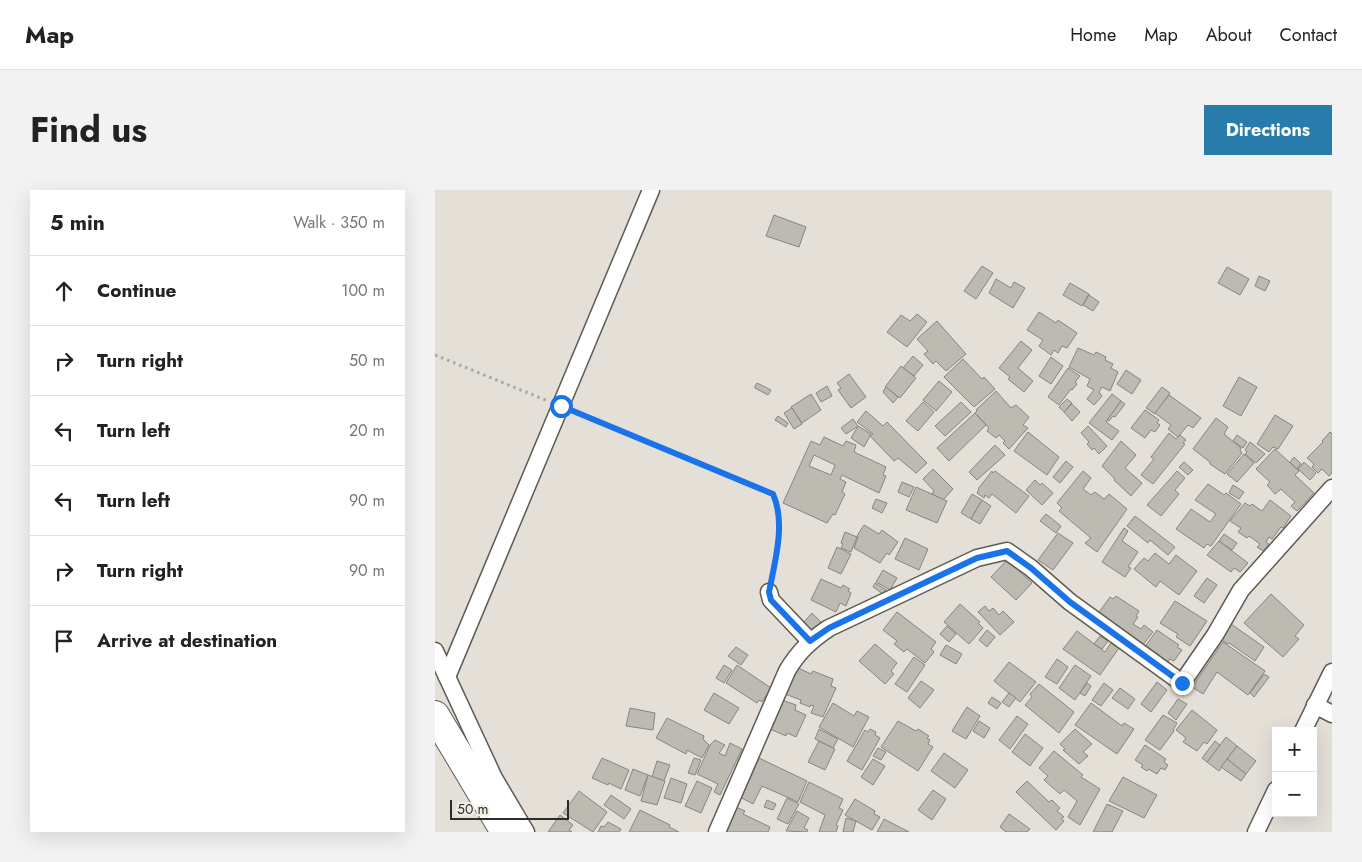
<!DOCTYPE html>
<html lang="en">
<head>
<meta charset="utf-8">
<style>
  body { margin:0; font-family:Jost,sans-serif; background:#f2f2f2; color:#222 }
  .controls { position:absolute; right:15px; bottom:15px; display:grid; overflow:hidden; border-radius:0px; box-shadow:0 5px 20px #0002 }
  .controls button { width:45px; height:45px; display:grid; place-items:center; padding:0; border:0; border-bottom:1px solid #e0e0e0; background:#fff; color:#222; font:25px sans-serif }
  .scale { position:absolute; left:15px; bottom:12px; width:119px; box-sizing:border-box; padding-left:5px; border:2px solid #2d2c29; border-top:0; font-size:14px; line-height:18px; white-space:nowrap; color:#2d2c29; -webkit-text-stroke:4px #f1eee5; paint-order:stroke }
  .stop { position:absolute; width:15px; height:15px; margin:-11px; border:4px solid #1a73e8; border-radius:50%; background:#fff }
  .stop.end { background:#1a73e8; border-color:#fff; box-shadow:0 1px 5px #0008 }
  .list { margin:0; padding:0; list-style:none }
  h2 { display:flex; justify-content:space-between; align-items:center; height:65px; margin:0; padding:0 20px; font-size:21px }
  h2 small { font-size:16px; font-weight:400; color:#767676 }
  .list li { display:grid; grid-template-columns:32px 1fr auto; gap:15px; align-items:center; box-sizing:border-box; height:70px; padding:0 20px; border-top:1px solid #e0e0e0 }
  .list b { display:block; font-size:19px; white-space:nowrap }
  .list em { font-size:16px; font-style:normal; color:#767676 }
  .icon { flex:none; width:28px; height:28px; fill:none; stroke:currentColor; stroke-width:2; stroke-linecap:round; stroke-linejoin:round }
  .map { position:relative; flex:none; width:897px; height:642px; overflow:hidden; border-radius:0px }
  header { display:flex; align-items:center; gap:30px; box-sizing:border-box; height:70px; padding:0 25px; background:#fff; border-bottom:1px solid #e0e0e0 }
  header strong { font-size:24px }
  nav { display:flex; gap:28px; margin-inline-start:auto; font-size:18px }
  .intro { display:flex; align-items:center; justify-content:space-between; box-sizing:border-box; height:120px; padding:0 30px }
  h1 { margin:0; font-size:35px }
  .button { padding:12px 22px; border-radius:0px; background:#277cac; color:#fff; font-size:18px; font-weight:700 }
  main { display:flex; gap:30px; padding:0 30px }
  aside { flex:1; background:#fff; border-radius:0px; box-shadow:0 5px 20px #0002 }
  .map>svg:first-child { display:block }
  .building { fill:#bdbab2; stroke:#88857e; fill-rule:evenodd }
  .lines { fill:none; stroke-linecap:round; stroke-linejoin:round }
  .minor-casing { stroke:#5e5b55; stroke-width:19 }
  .trunk-casing { stroke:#5e5b55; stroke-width:30 }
  .path { stroke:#a9a69f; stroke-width:3; stroke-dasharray:2.5 4; stroke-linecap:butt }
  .minor { stroke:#fff; stroke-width:16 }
  .trunk { stroke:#fff; stroke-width:28 }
  .route { stroke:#1a73e8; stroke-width:6 }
</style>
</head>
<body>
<header>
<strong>Map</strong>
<nav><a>Home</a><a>Map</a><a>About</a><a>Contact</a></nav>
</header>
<div class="intro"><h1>Find us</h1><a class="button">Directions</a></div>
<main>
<aside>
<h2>5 min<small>Walk · 350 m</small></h2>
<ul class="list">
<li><svg class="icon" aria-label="ahead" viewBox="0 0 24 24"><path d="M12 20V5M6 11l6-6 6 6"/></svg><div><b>Continue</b></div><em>100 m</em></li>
<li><svg class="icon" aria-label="right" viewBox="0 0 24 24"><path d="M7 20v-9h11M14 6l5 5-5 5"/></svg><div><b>Turn right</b></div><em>50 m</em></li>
<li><svg class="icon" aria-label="left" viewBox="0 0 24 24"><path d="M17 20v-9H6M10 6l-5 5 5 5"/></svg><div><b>Turn left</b></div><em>20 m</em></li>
<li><svg class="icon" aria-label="left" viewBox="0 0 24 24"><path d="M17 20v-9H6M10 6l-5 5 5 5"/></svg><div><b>Turn left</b></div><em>90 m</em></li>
<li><svg class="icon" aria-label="right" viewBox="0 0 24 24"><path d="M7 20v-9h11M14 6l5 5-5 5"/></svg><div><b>Turn right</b></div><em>90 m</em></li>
<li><svg class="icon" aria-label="arrive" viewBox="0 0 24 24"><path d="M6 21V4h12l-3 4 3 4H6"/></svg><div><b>Arrive at destination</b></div></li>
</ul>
</aside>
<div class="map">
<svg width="897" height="642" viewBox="0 0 897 642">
  <rect width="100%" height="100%" fill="#e4e0d8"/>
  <!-- building -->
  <g class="building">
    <path d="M339 25 371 37 364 57 331 46Z"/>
    <path d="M547 76 558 83 541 109 529 101Z"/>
    <path d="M792 77 814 89 805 105 783 93Z"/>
    <path d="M824 86 835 91 830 101 820 96Z"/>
    <path d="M561 89 576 98 579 92 590 98 578 118 554 103Z"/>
    <path d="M635 93 654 104 647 116 628 105Z"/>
    <path d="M654 105 664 112 658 121 648 115Z"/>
    <path d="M604 122 621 133 623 130 642 143 632 158 627 156 623 163 619 160 616 165 604 156 608 150 592 140Z"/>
    <path d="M482 124 492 132 472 157 452 142 466 125 475 131Z"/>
    <path d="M502 131 531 164 511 181 501 171 498 174 489 164 493 161 482 149Z"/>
    <path d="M586 151 597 160 583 178 598 191 589 202 573 189 575 187 564 178Z"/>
    <path d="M643 158 659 165 661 162 671 167 670 170 678 174 676 178 683 182 675 201 667 197 664 202 667 206 659 215 652 209 659 200 652 196 655 189 634 177Z"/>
    <path d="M478 166 488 175 479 186 468 178Z"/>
    <path d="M616 167 628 176 616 194 604 186Z"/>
    <path d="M528 169 547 189 549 187 560 199 539 217 509 187Z"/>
    <path d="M466 176 481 188 465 208 450 197Z"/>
    <path d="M633 178 645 186 640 192 642 194 637 200 636 199 624 215 613 207Z"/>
    <path d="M691 180 706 190 697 204 682 194Z"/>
    <path d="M414 184 431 207 416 218 403 200 406 198 402 193Z"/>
    <path d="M804 187 822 197 806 226 788 216Z"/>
    <path d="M504 191 517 202 501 221 488 210Z"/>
    <path d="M322 193 336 200 333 205 320 198V196Z"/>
    <path d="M392 196 397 206 386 212 381 203Z"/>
    <path d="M451 197 463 207 458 213 448 202Z"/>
    <path d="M727 197 735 203 720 224 711 218Z"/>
    <path d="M561 201 576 218 581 215 594 227 588 235 593 238 574 259 568 253 570 251 564 245 561 248 552 241 554 238 540 223 542 221 541 220Z"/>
    <path d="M376 204 386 220 367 233 356 217Z"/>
    <path d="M677 204 686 211 671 232 684 241 677 250 654 233Z"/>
    <path d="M734 205 766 228 758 238 753 235 743 247 733 239 736 235 720 223Z"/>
    <path d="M632 209 637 213 629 222 624 217Z"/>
    <path d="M686 211 690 214 680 227 678 226 674 231 672 230Z"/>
    <path d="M488 212 499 222 483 241 471 231Z"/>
    <path d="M526 212 536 222 510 246 500 236Z"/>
    <path d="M637 214 645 222 637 231 629 222Z"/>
    <path d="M357 218 367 234 359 239 349 223Z"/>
    <path d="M710 220 724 230 722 233 725 235 720 242 716 240 710 248 696 238Z"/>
    <path d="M431 221 448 236 452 232 492 273 481 283 463 268 459 271 435 246 438 244 422 232Z"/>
    <path d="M540 223 551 235 514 271 502 258Z"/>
    <path d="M840 225 858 236 843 259 838 257 834 262 822 254Z"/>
    <path d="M343 226 353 233 351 237 340 230Z"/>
    <path d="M781 228 793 237 789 244 806 258 805 260 807 263 790 284 775 274V272L758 259Z"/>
    <path d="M418 229 423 236 411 244 406 238Z"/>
    <path d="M423 236 436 244 429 257 416 248Z"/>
    <path d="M653 236 672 256 664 264 659 258 657 260 652 254 654 252 646 243Z"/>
    <path d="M593 242 624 267 612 285 579 261Z"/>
    <path d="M895 242 897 244V283L894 286 887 279 883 283 877 277 879 274 872 268 888 252 887 251Z"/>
    <path d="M734 243 741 249 745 245 751 250 748 253 750 254 718 294 706 285 719 269 716 267Z"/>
    <path d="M802 245 812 252 808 258 798 251Z"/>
    <path d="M389 247 408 256 411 251 421 255 419 262 451 277 448 285 451 286 444 303 407 285 405 289 411 292 407 302 410 304 400 325 398 324 392 333 348 313 376 251 385 255ZM379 265 400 275 396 285 374 276Z"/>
    <path d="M686 251 701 265 690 278 707 293 696 306 679 290 680 289 667 276Z"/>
    <path d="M815 252 830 264 821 273 810 264 812 262 810 260Z"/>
    <path d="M560 255 570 265 542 290 534 282Z"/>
    <path d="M840 259 864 281 860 285 879 303 862 321 856 316 860 312 846 299 840 304 832 295 835 292 821 279Z"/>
    <path d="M809 264 819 273 802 292 792 284Z"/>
    <path d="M859 267 866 274 862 279 855 272Z"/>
    <path d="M631 271 638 277 625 293 618 287Z"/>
    <path d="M749 272 758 280 753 285 744 277Z"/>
    <path d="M869 272 881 283 875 290 863 279Z"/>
    <path d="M498 279 518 299 508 310 497 304 499 301 488 289Z"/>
    <path d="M557 281 558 283 560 281 594 306 581 323 557 304 554 308 550 305 549 308 542 303 544 299H543Z"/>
    <path d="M648 281 656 288 648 299 656 305 660 302 669 309 674 304 692 319 662 362 650 353 656 348 624 321 627 318 622 313Z"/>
    <path d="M742 281 750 288 740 300 744 304 726 326 712 315Z"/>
    <path d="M600 290 605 295 607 293 618 303 607 315 591 300Z"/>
    <path d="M467 292 479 297 474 307 463 302Z"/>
    <path d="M773 294 789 305 791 303 806 314 776 356 772 354 769 358 741 339 756 319 775 332 781 324 760 310Z"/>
    <path d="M798 295 809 302 804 309 794 303Z"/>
    <path d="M481 297 512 311 502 333 471 320Z"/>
    <path d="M537 304 547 310 536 329 526 323Z"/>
    <path d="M441 309 452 313 447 323 437 318Z"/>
    <path d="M547 310 556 316 545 334 536 329Z"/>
    <path d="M835 310 856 326 848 338 846 337 837 349 834 347 831 352 834 354 828 361 822 357 825 354 814 346 812 348 803 342 806 338 795 331 810 313 815 316 817 314 827 321Z"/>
    <path d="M611 324 626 336 621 343 605 331Z"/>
    <path d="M700 326 740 357 733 365 715 350 713 353 692 336Z"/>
    <path d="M429 335 444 344 447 340 463 352 454 365 452 363 445 373 419 358 423 347 422 346Z"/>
    <path d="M689 338 693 341 687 351 703 362 693 377 696 378 690 387 667 372Z"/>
    <path d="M410 342 422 347 416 362 406 358 408 354 406 353Z"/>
    <path d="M623 343 638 353 618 380 603 370Z"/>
    <path d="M789 344 802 353 797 360 784 351Z"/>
    <path d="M470 348 493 359 484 380 460 369Z"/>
    <path d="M784 351 813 373 805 382 799 378 796 382 772 365Z"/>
    <path d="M402 357 416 364 406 384 393 378Z"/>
    <path d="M720 363 734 374 741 365 762 381 744 405 725 391 721 397 699 379 709 368 713 371Z"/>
    <path d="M572 370 597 393 581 410 556 387Z"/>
    <path d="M448 380 462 388 455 400 441 392Z"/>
    <path d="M772 388 782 395 769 413 759 406Z"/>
    <path d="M386 389 406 398 408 395 415 399 413 401 416 403 411 416 405 413 401 422 376 410Z"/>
    <path d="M440 393 451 400 448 404 438 397Z"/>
    <path d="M836 404 869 435 860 446 864 449 848 467 809 433Z"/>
    <path d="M681 406 704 421 701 426 703 427 698 434 706 439 709 435 718 442 707 456 662 425 675 407 678 409Z"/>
    <path d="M740 411 772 431 755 456 741 447 743 444 725 433Z"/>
    <path d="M525 414 545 432 543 433 548 438 534 454 509 432Z"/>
    <path d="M550 416 554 421 558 418 564 425 568 421 579 432 565 445 543 422Z"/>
    <path d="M462 422 501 452 496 459 499 462 490 473 472 459 469 462 459 454 462 451 448 440Z"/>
    <path d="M377 423 386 432 377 441 368 433Z"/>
    <path d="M796 434 829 457 820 471 794 453 793 454 785 449Z"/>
    <path d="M512 436 521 444 514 452 505 444Z"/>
    <path d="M552 440 560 447 552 457 544 450Z"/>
    <path d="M722 440 744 455 742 457 747 460 739 471 735 469 732 473 709 458Z"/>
    <path d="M642 441 670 462 676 453 684 458 665 485 628 459Z"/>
    <path d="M665 446 673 451 667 459 659 454Z"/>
    <path d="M788 452 830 481 813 505 782 482 768 504 757 497Z"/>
    <path d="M440 454 462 473 456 481 459 484 450 494 424 471Z"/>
    <path d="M511 455 527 464 521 474 505 465Z"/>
    <path d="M301 457 313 465 306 475 293 466Z"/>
    <path d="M479 467 490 475 472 502 460 494Z"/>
    <path d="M622 469 633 477 622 494 610 487Z"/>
    <path d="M574 472 601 492 585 512 559 491Z"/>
    <path d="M289 475 297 480 289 493 281 488Z"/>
    <path d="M302 475 336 498 327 512 324 510 322 513 291 493Z"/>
    <path d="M640 475 656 486 640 510 624 498Z"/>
    <path d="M363 478 376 484 378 481 398 489 396 496 401 498 388 527 376 523 379 516 376 515 375 517 365 513 366 510 350 504Z"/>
    <path d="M829 484 834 487 819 507 815 503Z"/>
    <path d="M486 491 499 500 485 518 473 508Z"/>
    <path d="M722 492 732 500 716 522 706 514Z"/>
    <path d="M652 493 656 496 650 506 645 503Z"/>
    <path d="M669 493 678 500 666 516 657 510Z"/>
    <path d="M604 494 639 522 624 543 590 515 597 507 595 504Z"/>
    <path d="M685 498 700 509 693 519 677 508Z"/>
    <path d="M279 503 304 518 294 534 269 520Z"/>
    <path d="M574 503 581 508 574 517 567 512Z"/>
    <path d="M557 507 566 513 562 519 553 513Z"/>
    <path d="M743 509 752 514 741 530 733 523Z"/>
    <path d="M347 510 361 515 360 520 371 525 361 547 352 543 351 546 335 539Z"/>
    <path d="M398 513 419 526 422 521 434 527 418 557 384 537Z"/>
    <path d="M656 513 687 536 689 533 699 539 682 564 640 535Z"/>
    <path d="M532 517 545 526 531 549 517 541Z"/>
    <path d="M195 518 220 523 218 540 191 536Z"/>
    <path d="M757 520 782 540 772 554 769 552 762 561 748 552 751 548 741 540Z"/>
    <path d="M728 525 742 533 741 535 738 540 739 541 725 560 710 550Z"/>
    <path d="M582 526 593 534 575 559 564 550Z"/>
    <path d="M232 528 269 546 268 549 274 555 267 568 252 560 251 564 221 548Z"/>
    <path d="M463 531 481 541 483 539 494 546 492 548 495 550 493 554 498 557 483 581 446 557Z"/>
    <path d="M544 531 555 538 549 548 538 541Z"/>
    <path d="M384 539 403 549 398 558 380 549Z"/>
    <path d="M435 539 441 542 440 545 445 548 427 580 412 571 430 540 433 542Z"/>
    <path d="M640 539 657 554 648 562 653 566 644 574 628 560 630 559 625 554Z"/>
    <path d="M590 544 608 558 595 576 577 562Z"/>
    <path d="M791 547 802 556 784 581 772 572Z"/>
    <path d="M280 550 290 555 284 563 290 566 295 553 307 559 285 605 279 602 283 594 262 584 275 555Z"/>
    <path d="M384 551 400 559 390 580 373 572Z"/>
    <path d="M780 551 785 555 772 572 767 568Z"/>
    <path d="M710 555 731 569 729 572 733 575 730 580 726 578 722 584 713 579 712 581 706 577 708 575 700 570Z"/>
    <path d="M802 556 821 571 811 584 792 569Z"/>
    <path d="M443 558 451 562 446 570 438 566Z"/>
    <path d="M619 561 648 585 646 587 665 599 645 635 633 627 642 611 629 600 625 604 609 590 613 586 604 578Z"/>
    <path d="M509 563 533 580 520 598 496 581Z"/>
    <path d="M167 568 194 580 186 599 174 593 173 595 157 588Z"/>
    <path d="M259 568 266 570 260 585 253 583Z"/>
    <path d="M324 568 372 591 363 612 327 596 318 614 305 607Z"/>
    <path d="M438 569 450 576 438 595 426 587Z"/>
    <path d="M792 569 811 584 806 591 786 577Z"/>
    <path d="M222 571 235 575 229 591 217 587Z"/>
    <path d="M198 579 213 585 205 606 190 600Z"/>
    <path d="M213 585 230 591 222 615 206 611Z"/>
    <path d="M688 587 722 605 709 628 674 611Z"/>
    <path d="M236 588 252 594 246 613 229 608Z"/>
    <path d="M262 591 277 598 266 623 250 616Z"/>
    <path d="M592 591 614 612 617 610 625 618 622 621 629 627 626 629 629 631 621 640 581 602Z"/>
    <path d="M374 592 408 609 404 618 408 620 401 635 403 636 401 642H384L390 625 365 612Z"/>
    <path d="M498 600 511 609 497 630 483 620Z"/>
    <path d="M144 601 172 622 158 642 128 623Z"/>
    <path d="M176 605 196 619 189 629 169 615Z"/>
    <path d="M352 608 364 614 353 634 342 629Z"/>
    <path d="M420 609 440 621 439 624 445 627 437 640 410 625Z"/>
    <path d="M332 610 341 614 338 620 329 617Z"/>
    <path d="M672 614 688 621 677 642H658Z"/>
    <path d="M301 617 310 621 308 624 335 637 333 642H290Z"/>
    <path d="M205 620 235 635 234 637 244 642H194Z"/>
    <path d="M362 621 374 628 369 638 373 640 372 642 351 641Z"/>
    <path d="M574 624 595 639 592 642H571L565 637Z"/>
    <path d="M125 625 138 635 134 640 137 642H113Z"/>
    <path d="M411 628 421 631 418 642H408Z"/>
    <path d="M449 629 474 642H442Z"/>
    <path d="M173 632 186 639 184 642H163L166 636 169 637Z"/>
  </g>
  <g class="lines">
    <!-- minor casing -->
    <g class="minor-casing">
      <g id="minor">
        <path d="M334 402 336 410 375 451"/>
        <path d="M0 461 59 588 91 642"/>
        <path d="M12 487 216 0"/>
        <path d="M880 515 897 524"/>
        <path d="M868 541 897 482"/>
        <path d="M282 642 352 481C363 462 376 450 394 438L542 368 572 361 596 378 635 412 747 493 780 445 806 400 897 298"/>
        <path d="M821 642 841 600"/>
      </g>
    </g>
    <!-- trunk casing -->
    <g class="trunk-casing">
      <path id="trunk" d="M0 525 70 642"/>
    </g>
    <!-- path -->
    <g class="path">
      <path d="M0 165 113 211"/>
      <path d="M140 222 338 304C350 330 341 361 337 389"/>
    </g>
    <!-- minor -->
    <use href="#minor" class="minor"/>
    <!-- trunk -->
    <use href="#trunk" class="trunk"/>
  </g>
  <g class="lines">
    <!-- route -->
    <path class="route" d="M126 216 338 304C351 333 340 371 334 402L336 410 375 451 394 438 542 368 572 361 596 378 635 412 747 493"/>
  </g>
</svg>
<div class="controls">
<button>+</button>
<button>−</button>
</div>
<div class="scale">50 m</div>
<div class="stop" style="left:126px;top:216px"></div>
<div class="stop end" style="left:747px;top:493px"></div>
</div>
</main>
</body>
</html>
